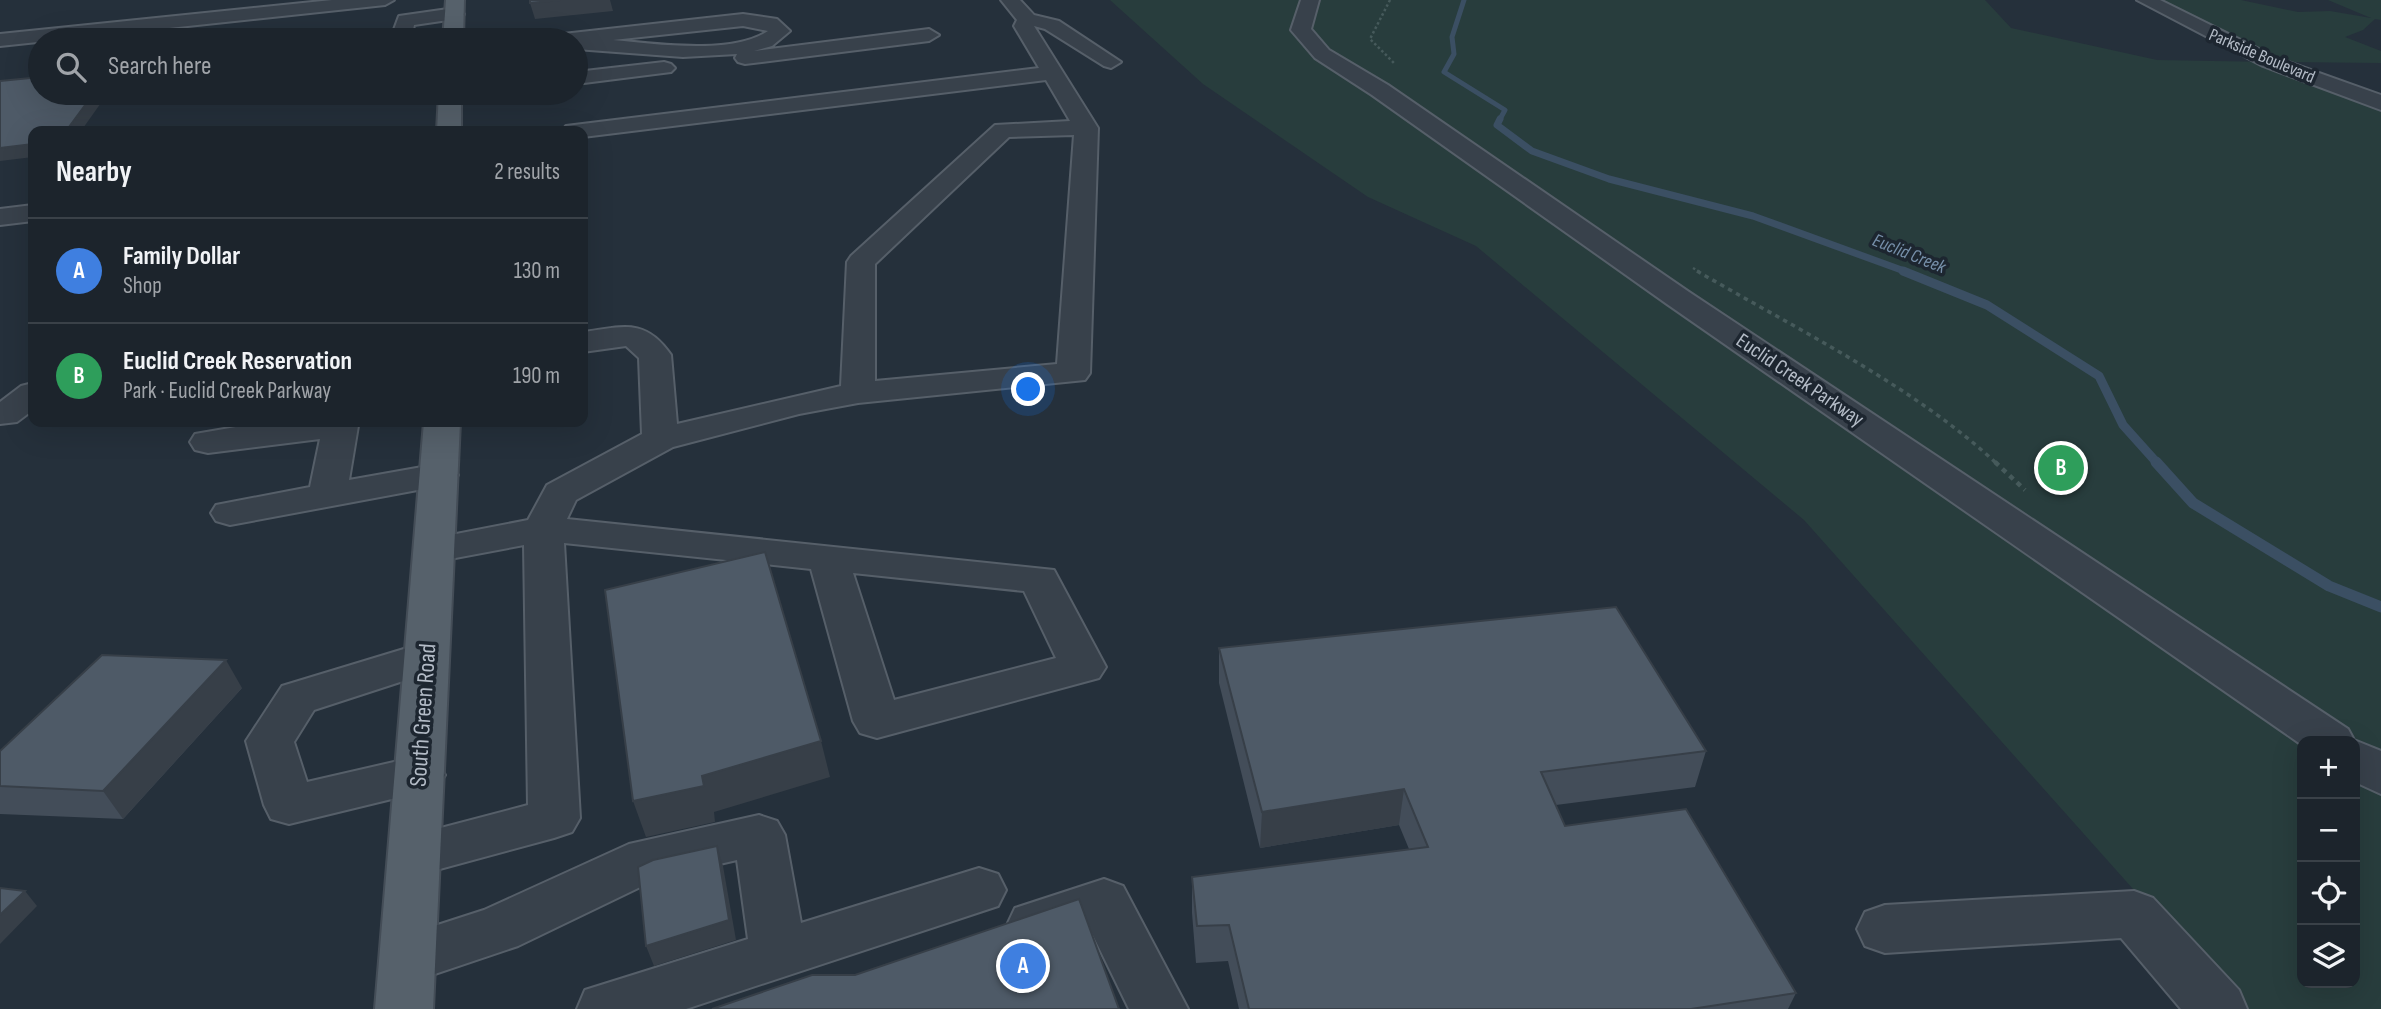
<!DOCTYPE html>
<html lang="en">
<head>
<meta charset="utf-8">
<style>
  body { margin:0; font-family:"Sofia Sans Condensed",sans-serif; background:#252c34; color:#f1f3f6 }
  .controls { position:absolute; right:21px; bottom:21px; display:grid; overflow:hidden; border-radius:14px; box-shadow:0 7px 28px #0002 }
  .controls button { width:63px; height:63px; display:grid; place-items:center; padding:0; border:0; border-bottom:2px solid #3a4148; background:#1c242c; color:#f1f3f6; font:35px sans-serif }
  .you { position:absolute; left:1029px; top:390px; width:24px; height:24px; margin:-18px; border:5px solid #fff; border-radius:50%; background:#1a73e8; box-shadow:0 0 0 10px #1a73e833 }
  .badge { display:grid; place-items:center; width:46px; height:46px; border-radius:50%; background:#db2777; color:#fff; font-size:23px; font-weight:700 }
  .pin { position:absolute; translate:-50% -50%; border:4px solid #fff; box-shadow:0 2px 7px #0006 }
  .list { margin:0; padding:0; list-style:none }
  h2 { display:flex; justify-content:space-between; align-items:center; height:91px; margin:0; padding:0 28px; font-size:30px }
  h2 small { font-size:23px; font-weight:400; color:#a0a4a9 }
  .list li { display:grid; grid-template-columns:46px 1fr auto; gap:21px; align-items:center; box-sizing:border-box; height:105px; padding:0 28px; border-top:2px solid #3a4148 }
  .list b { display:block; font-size:26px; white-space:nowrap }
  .list p { margin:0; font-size:23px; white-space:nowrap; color:#a0a4a9 }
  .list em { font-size:23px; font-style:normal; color:#a0a4a9 }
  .icon { flex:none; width:38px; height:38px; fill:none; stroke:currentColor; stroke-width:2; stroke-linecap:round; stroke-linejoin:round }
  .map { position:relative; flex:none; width:2381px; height:1009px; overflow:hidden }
  .search { position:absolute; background:#1c242c; box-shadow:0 7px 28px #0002; left:28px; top:28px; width:560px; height:77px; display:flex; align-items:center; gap:18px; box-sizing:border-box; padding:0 24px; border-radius:38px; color:#a0a4a9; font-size:26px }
  .panel { position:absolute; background:#1c242c; box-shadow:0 7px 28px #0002; left:28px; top:126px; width:560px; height:301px; border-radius:14px }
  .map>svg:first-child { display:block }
  .green { fill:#283d3d; fill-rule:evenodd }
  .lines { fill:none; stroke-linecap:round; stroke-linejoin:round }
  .stream-far3 { stroke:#3b4f63; stroke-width:5 }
  .stream-far2 { stroke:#3b4f63; stroke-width:7 }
  .stream-far1 { stroke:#3b4f63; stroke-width:9 }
  .stream { stroke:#3b4f63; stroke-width:11 }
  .minor-casing { stroke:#565f69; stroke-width:4 }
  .major-casing { stroke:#444d57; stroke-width:4 }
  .path-far2 { stroke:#465a5b; stroke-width:2.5; stroke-dasharray:2.5 2.5; stroke-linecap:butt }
  .path-far1 { stroke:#465a5b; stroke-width:3.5; stroke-dasharray:4.5 4.5; stroke-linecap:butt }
  .path { stroke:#465a5b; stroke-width:4.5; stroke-dasharray:5 5; stroke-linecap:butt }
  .minor { fill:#38414b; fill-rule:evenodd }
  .major { fill:#56616b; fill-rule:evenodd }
  .wall { fill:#434d59 }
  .shaded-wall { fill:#373f48 }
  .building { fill:#4e5a67; stroke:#373f48; stroke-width:2 }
  .labels { text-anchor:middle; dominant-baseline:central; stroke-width:7; stroke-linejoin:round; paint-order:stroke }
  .far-street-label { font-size:18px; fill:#b4bcc7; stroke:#1d2630 }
  .far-water-label { font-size:19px; font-style:italic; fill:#768fa9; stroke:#1d2630 }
  .street-label { font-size:21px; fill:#b4bcc7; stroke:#1d2630 }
  .near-street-label { font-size:24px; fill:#b4bcc7; stroke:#1d2630 }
</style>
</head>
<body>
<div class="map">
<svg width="2381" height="1009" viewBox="0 0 2381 1009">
  <rect width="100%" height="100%" fill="#25303b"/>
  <!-- green -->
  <g class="green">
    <path d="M1110 0H1985L2011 28 2157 60 2270 62 2381 103V1009H2240L1804 520 1476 246 1368 197 1203 84ZM2302 741H2355V983H2302Z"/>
    <path d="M2158 0H2241L2298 12 2330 11 2371 18 2328 0H2381V20L2375 19 2363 30 2345 37 2381 51V63L2286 62 2221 34Z"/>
  </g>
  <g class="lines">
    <!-- stream-far3 -->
    <path class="stream-far3" d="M1464 0 1452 37 1454 54 1444 72 1505 110 1499 121"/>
    <!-- stream-far2 -->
    <path class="stream-far2" d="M1500 119 1497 125 1532 151 1609 179 1753 216 1907 272"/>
    <!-- stream-far1 -->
    <path class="stream-far1" d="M1903 271 1987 305 2099 376 2123 425 2158 464"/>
    <!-- stream -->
    <path class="stream" d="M2156 462 2193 503 2329 586 2381 607"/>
    <!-- minor casing -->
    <g class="minor-casing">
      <g id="minor">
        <path d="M332 0H394L385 5 0 46V34Z"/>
        <path d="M1001 0H1020L1034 15 1059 21 1121 62 1111 68 1104 66 1045 29 1034 26 1098 128 1090 373 1085 380 858 403 799 414 673 447 576 500 567 519 1054 570 1106 667 1099 678 877 738 860 733 853 721 811 569 564 543 580 818 572 832 554 838 414 876 395 870 388 855 395 840 528 805 524 545 434 562 420 559 414 550 420 541 528 520 547 485 642 434 639 358 626 346 583 352V332C622 327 645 317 671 355L677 424 841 386 847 262 851 256 995 125 1070 121 1046 80 583 137V131H562L566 126 1039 68 1014 26 1017 20ZM1074 135 1057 364 875 381V264L1009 137ZM853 573 1024 591 1056 658 894 700Z"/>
        <path d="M1301 0H1319L1311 29 1329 50 1388 85 1689 292 2348 729 2354 740 2381 751V794L2355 782V741H2302V745L1667 304 1372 95 1315 58 1291 30Z"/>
        <path d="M2137 0H2160L2277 58 2381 95V110L2263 66Z"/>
        <path d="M455 8 464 14 462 18 414 25 412 35 405 40 395 39 392 35 399 16Z"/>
        <path d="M743 14 777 19 790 31 772 46 754 51 929 29 939 35 929 41 745 64 738 62 735 58 737 54 683 57 576 49V40H553L563 34ZM743 26 768 31C732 55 655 44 613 40Z"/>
        <path d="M664 62 671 64 675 68 671 72 576 84V72Z"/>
        <path d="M33 205V221L0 225V209Z"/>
        <path d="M33 383V410L17 422 0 424V402L21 386Z"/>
        <path d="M265 422H355L358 426 349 480 439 464 452 467 458 475 452 483 439 486 230 525 216 521 211 513 216 505 310 487 320 439 208 453 195 450 190 442 195 434Z"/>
        <path d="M427 642 443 646 449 657 443 668 314 710 294 742 307 782 420 756 437 762 445 775 437 788 289 824 271 819 264 805 246 741 282 686Z"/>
        <path d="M759 815 777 821 785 835 801 923 979 868 998 874 1006 890 998 906 686 1009H577L585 990 748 939 737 860 659 878 518 946 408 983 388 975 380 958 388 941 484 910 629 844Z"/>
        <path d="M1104 879 1123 886 1188 1009H1129L1090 929 1035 948 1015 942 1007 925 1015 908Z"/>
        <path d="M2134 891 2153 898 2239 990 2247 1009H2181L2121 938 1885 953 1865 946 1857 929 1865 912 1885 905Z"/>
      </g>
    </g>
    <!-- major casing -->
    <g class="major-casing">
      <g id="major">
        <path d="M446 0H464L463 40H443Z"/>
        <path d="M439 93H461V131H437Z"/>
        <path d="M424 422H460L433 1009H375Z"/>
      </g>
    </g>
    <!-- path-far2 -->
    <g class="path-far2">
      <path d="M1390 0 1370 39 1395 64"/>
      <path d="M1693 268 1700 272"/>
    </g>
    <!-- path-far1 -->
    <path class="path-far1" d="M1697 271C1793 327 1917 388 1997 464"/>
    <!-- path -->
    <path class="path" d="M1995 462 2025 490"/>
    <!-- minor -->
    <use href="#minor" class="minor"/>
    <!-- major -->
    <use href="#major" class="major"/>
  </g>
  <!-- wall -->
  <g class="wall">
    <path d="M1219 648 1706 751 1695 787 1556 805 1565 826 1796 993 1788 1009H1239L1228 961 1196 963 1192 913V877L1409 849 1399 825 1260 848 1219 683Z"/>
    <path d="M242 688 123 819 0 814V751Z"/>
  </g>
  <!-- shaded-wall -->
  <g class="shaded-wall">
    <path d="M560 0H610L613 11 535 19 530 3Z"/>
    <path d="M94 93H108L81 131H66Z"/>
    <path d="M33 144V157L0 161V148Z"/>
    <path d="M226 660 242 688 123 819 103 791Z"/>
    <path d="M821 741 830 777 714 812 715 822 646 837 633 801 702 776Z"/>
    <path d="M1404 789 1399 825 1260 848 1262 812Z"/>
    <path d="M717 846 723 866 736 940 654 966 646 946Z"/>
    <path d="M25 891 37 906 0 944V915Z"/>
  </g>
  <!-- building -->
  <g class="building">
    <path d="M530 0H560L530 3Z"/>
    <path d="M40 77V93H94L66 131H33V144L0 148V81Z"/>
    <path d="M765 552 821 741 702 776 704 786 633 801 605 590Z"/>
    <path d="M1616 607 1706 751 1541 772 1565 826 1686 809 1796 993 1691 1009H1249L1229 925 1197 926 1192 877 1428 847 1404 789 1262 812 1219 648Z"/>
    <path d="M102 655 226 660 103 791 0 786V751Z"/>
    <path d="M717 846 729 920 646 946 638 867 653 860Z"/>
    <path d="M0 888 25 891 0 915Z"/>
    <path d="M1079 899 1119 1009H712L812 975H855Z"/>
  </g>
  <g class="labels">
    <!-- far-street labels -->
    <g class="far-street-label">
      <text transform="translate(2262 56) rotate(23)">Parkside Boulevard</text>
    </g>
    <!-- far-water labels -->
    <g class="far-water-label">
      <text transform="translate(1909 254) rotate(22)">Euclid Creek</text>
    </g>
    <!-- street labels -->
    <g class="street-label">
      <text transform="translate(1800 380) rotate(34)">Euclid Creek Parkway</text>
    </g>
    <!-- near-street labels -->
    <g class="near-street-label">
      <text transform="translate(423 715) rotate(-86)">South Green Road</text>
    </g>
  </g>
</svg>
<div class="controls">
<button>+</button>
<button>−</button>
<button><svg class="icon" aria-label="locate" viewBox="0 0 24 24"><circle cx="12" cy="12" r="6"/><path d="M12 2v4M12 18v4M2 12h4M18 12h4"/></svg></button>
<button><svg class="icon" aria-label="layers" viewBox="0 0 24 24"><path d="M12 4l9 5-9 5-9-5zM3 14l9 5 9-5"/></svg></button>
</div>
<div class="you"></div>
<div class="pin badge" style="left:1023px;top:966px;background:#3f7fe0">A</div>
<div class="pin badge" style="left:2061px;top:468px;background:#2e9e5b">B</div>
<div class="search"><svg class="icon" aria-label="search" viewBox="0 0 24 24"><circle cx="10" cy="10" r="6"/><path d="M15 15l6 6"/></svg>Search here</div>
<section class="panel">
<h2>Nearby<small>2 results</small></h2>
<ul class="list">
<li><span class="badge" style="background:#3f7fe0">A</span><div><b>Family Dollar</b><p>Shop</p></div><em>130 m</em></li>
<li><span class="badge" style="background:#2e9e5b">B</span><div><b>Euclid Creek Reservation</b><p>Park · Euclid Creek Parkway</p></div><em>190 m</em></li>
</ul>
</section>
</div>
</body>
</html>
